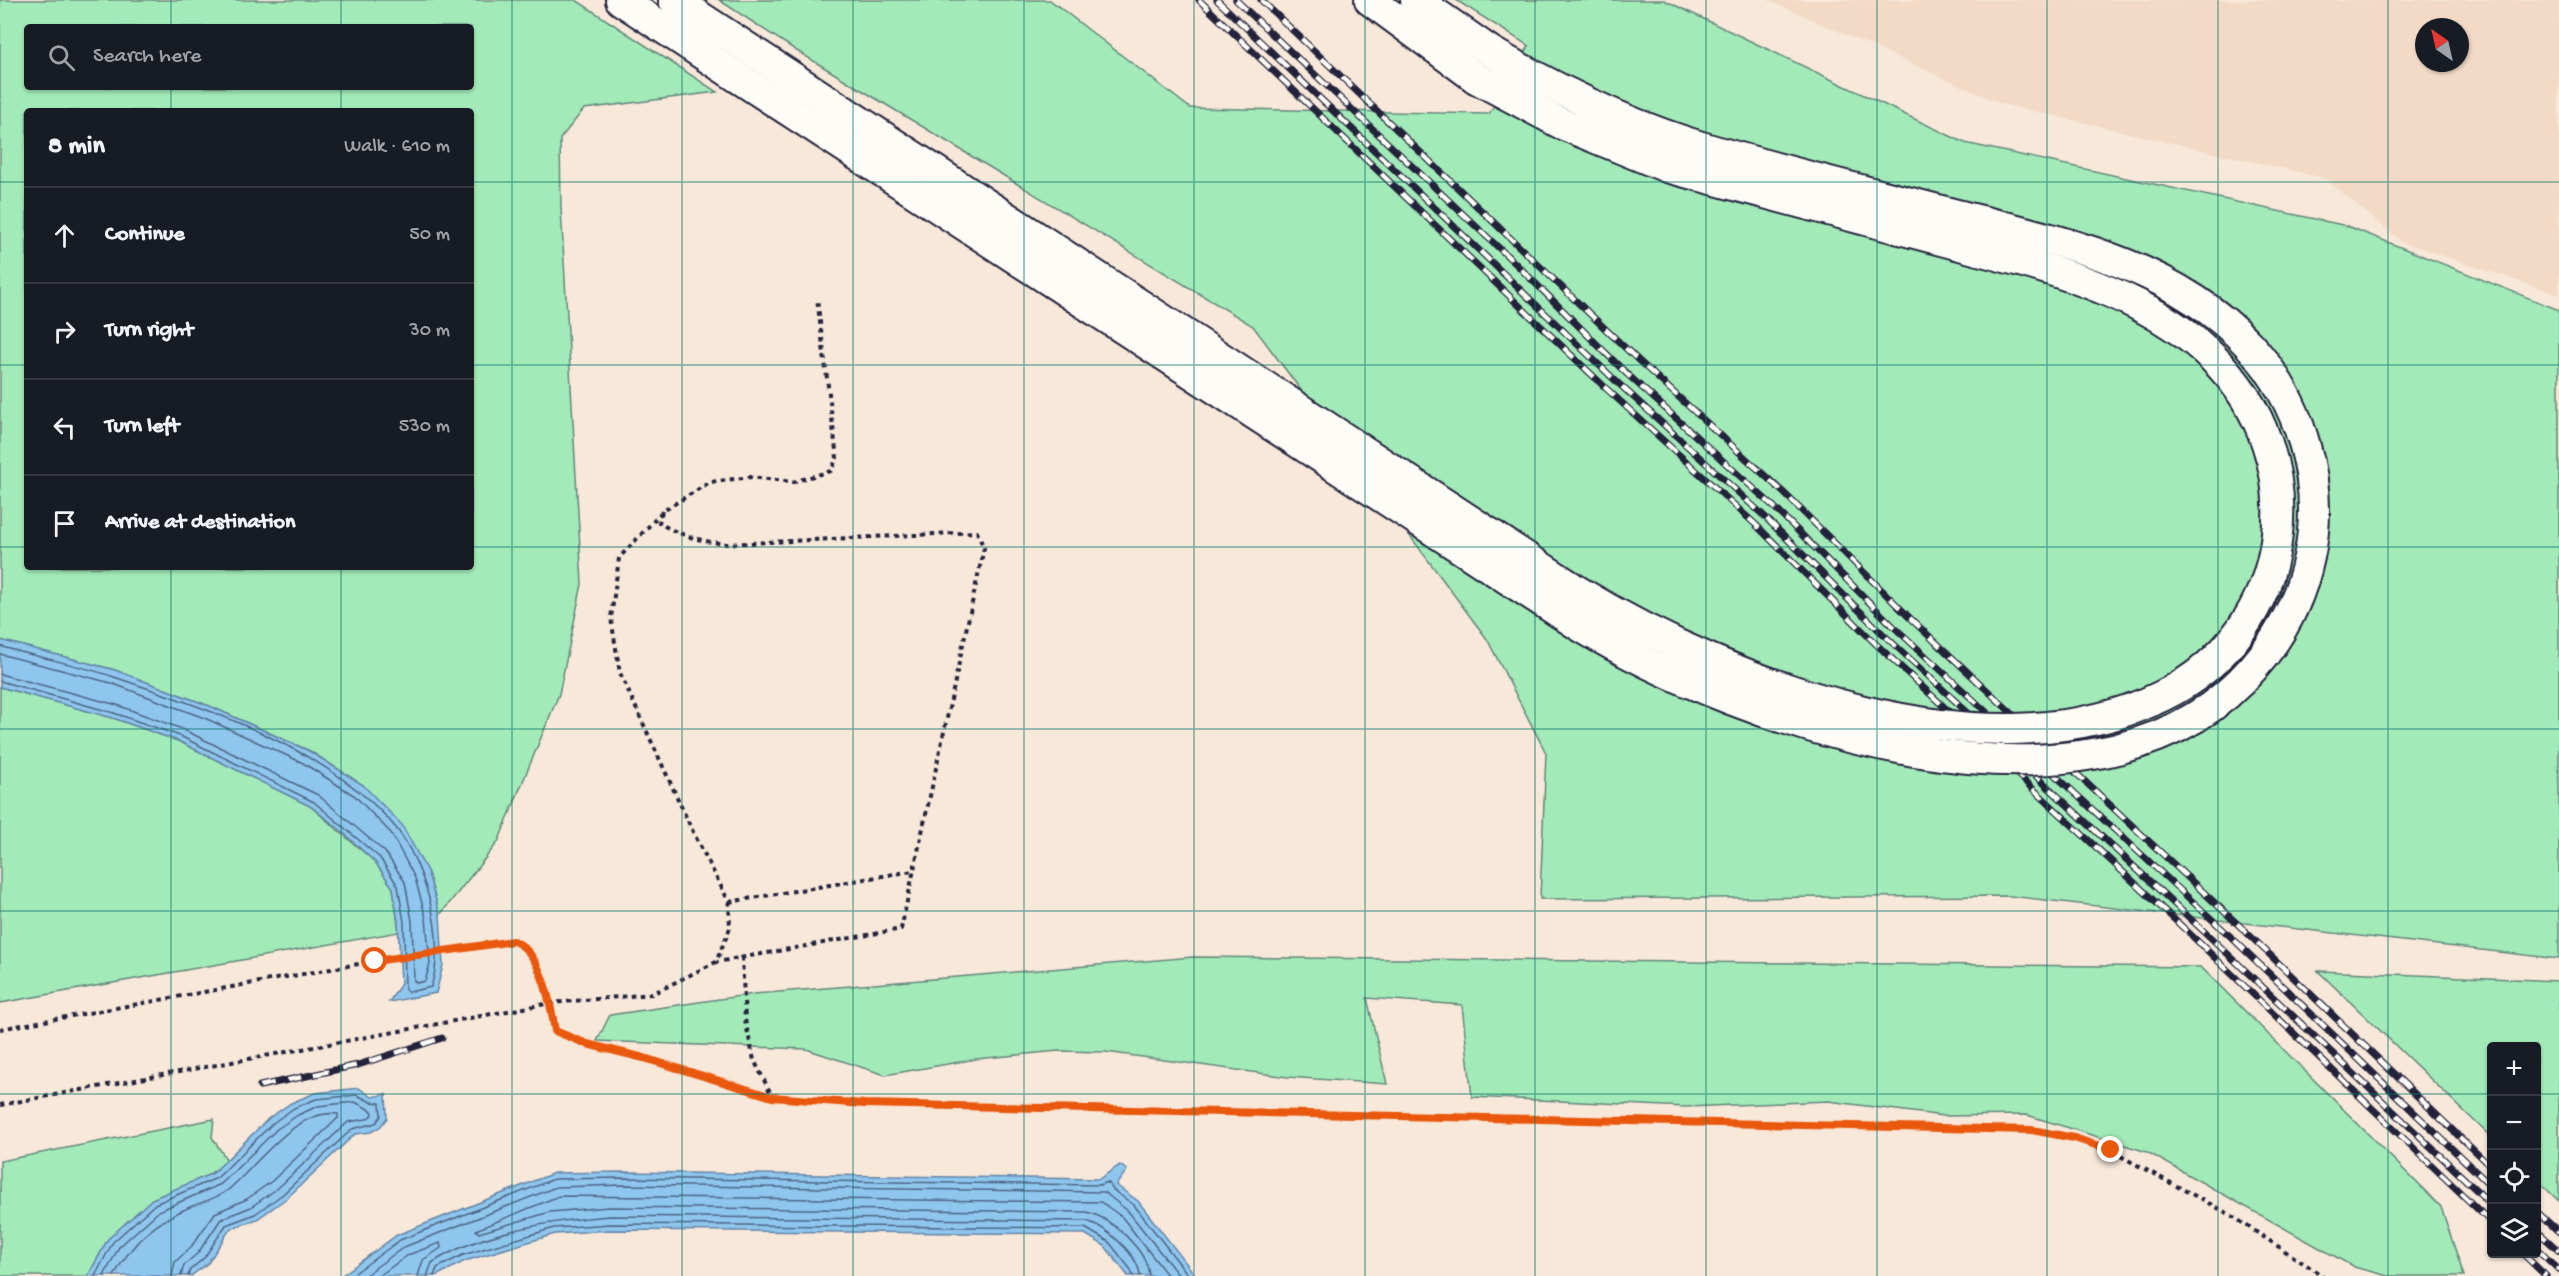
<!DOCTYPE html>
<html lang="en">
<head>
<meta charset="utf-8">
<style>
  body { margin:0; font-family:"Gochi Hand",sans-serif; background:#20242c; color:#f1f3f6 }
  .controls { position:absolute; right:18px; bottom:18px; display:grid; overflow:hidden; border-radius:6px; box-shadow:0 2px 4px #0004 }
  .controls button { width:54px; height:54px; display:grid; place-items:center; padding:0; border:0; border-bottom:2px solid #363941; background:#171b24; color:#f1f3f6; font:30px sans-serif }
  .compass { position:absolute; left:2415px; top:18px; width:54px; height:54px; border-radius:50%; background:#171b24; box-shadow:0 2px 4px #0004; rotate:326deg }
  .stop { position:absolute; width:18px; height:18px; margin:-14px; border:4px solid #ea580c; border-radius:50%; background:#fff }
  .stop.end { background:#ea580c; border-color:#fff; box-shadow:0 2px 6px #0008 }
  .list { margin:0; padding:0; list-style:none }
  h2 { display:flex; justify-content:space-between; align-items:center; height:78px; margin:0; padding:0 24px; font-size:26px }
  h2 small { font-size:20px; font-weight:400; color:#9ea1a6 }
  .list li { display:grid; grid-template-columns:39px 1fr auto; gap:18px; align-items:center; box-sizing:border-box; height:96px; padding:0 24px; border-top:2px solid #363941 }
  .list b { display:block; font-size:22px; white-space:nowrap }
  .list em { font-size:20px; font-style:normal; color:#9ea1a6 }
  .icon { flex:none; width:33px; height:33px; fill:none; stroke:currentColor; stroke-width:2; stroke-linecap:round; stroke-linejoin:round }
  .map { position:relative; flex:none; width:2559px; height:1276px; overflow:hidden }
  .search { position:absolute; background:#171b24; box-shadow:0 2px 4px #0004; left:24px; top:24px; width:450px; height:66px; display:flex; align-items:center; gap:15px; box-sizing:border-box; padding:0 21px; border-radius:6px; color:#9ea1a6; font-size:22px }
  .panel { position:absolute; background:#171b24; box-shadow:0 2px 4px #0004; left:24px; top:108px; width:450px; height:462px; border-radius:6px }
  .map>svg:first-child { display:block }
  .built { fill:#f2dac6; fill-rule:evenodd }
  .green { fill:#a2ebb9; stroke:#62867a; stroke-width:1.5; fill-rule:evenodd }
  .water { fill:#8fc6ee; stroke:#6384a6; stroke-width:1.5 }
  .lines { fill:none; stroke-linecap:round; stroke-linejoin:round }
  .shore { stroke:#4e6483; stroke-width:1.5 }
  .highway-casing { stroke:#22223b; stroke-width:34 }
  .path { stroke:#22223b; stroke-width:4; stroke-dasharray:4.5 4.5; stroke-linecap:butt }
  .highway { stroke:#fdfcf7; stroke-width:30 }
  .rail-casing { stroke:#22223b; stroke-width:7 }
  .rail { stroke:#fdfcf7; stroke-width:4.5; stroke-dasharray:14; stroke-linecap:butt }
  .highway-bridge-casing { stroke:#22223b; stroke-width:34; stroke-linecap:butt }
  .highway-bridge { stroke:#fdfcf7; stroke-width:30 }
  .route { stroke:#ea580c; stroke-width:8 }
  .grid { fill:none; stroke:#0f766e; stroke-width:1.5; stroke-opacity:0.55 }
</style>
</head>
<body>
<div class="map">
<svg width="2559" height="1276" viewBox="0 0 2559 1276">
  <rect width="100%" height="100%" fill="#f7e8da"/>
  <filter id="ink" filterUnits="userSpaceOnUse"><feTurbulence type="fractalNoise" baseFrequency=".0167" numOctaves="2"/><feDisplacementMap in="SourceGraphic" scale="12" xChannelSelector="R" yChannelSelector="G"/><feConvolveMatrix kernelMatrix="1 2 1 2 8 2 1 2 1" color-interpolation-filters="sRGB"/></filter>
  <g filter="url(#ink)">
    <!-- built -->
    <path class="built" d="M1768 0H2559V295L2402 242 2324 178 2002 104ZM2424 27H2460V63H2424Z"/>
    <!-- green -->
    <g class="green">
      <path d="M0 0H576L717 92 584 109 560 139 561 208 582 584 559 694 498 842 440 915 428 873 363 785 310 751 212 707 115 670 0 640ZM27 27H471V87H27ZM27 111H471V567H27Z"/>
      <path d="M719 0H1050L1190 108 1489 114 1529 46 1456 0H1664L1965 143 2347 226 2559 310V959L2010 896 1540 899 1546 753 1487 639 1253 326 797 51Z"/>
      <path d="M0 687 113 718 178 741 310 806 375 862 393 888 399 932 0 1003Z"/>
      <path d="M1193 957 2201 967 2441 1207 2464 1276H2388L2354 1267 2147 1152 2027 1115 1943 1116 1828 1101 1686 1107 1472 1097 1462 1005 1367 998 1387 1084 1288 1077 1106 1052 1058 1051 976 1059 885 1075 806 1049 597 1041 610 1015 754 994Z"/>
      <path d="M2318 971 2559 981V1201L2537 1180 2536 1046H2492L2491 1137Z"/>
      <path d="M214 1119 212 1137 228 1162 108 1239 88 1276H0V1161Z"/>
    </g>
    <!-- water -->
    <g class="water">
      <path d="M0 640 115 670 212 707 309 751 363 785 402 825 428 873 440 915 443 965 436 993 389 1002 401 984 398 922 393 888 375 862 337 827 310 806 178 741 113 718 0 687Z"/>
      <path d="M359 1088 372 1097 386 1094 387 1118 380 1127 371 1132 355 1134 287 1198 257 1219 230 1229 208 1263 191 1276H88L108 1239 152 1199 213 1173 269 1118 291 1103 315 1093Z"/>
      <path d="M1120 1165 1127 1170 1116 1185 1138 1201 1196 1276H1128L1105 1246 1085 1234 610 1230 555 1234 465 1261 436 1276H341L397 1235 554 1173 624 1172 1099 1179Z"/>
    </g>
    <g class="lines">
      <!-- shore -->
      <g class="shore">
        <path d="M0 646C38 658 77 664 114 677 205 707 335 752 396 828 411 847 422 874 429 898 437 927 440 958 431 987L409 992 405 990 404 922 398 886 380 858 314 802 180 736 114 713 0 681"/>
        <path d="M0 654 111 683 207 719 303 763 355 796 391 833 415 878 426 918 430 964 425 981 417 983 414 981 412 921 405 882 385 852 318 795 182 729 117 705 0 674"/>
        <path d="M95 1276 113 1242 155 1204 217 1178 273 1123 294 1108 316 1099 357 1095 371 1102 380 1103 381 1116 376 1123 352 1129 283 1194 255 1214 226 1225 204 1258 190 1270 188 1276"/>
        <path d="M104 1276 119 1247 159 1211 221 1184 277 1129 298 1115 318 1106 355 1102 372 1111 373 1114 367 1119 348 1122 278 1188 251 1207 221 1219 198 1253 184 1265 181 1276"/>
        <path d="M114 1276C132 1242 155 1222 190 1207 202 1202 218 1198 228 1190 258 1165 295 1108 338 1114V1118L272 1181 247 1199 215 1213 191 1247 175 1262 172 1276"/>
        <path d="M351 1276 400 1240 554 1179 624 1178 1099 1185 1108 1182 1113 1190 1134 1205 1189 1276"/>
        <path d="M364 1276 404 1247 556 1187 624 1185 1104 1192 1128 1211 1179 1276"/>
        <path d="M379 1276 408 1255 440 1243 441 1248 423 1260 418 1276"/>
        <path d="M427 1276 432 1263C479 1232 555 1220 610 1216L1087 1221C1106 1227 1139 1255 1140 1276"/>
        <path d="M434 1276 437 1268 463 1255 554 1228 610 1224 1085 1228 1109 1242 1131 1270 1133 1276"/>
        <path d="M1149 1276C1148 1251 1110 1216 1086 1212L609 1207 550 1212 479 1233 476 1230 559 1196 1101 1202 1122 1217 1168 1276"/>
      </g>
      <!-- highway casing -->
      <g class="highway-casing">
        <g id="highway">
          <path d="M621 0 739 78"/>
          <path d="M674 0 755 53"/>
          <path d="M1370 0 1476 78"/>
          <path d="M1416 0 1491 52"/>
        </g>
      </g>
      <!-- path -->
      <g class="path">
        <path d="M662 511 659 523C681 536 703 542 728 544L977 532 984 548 901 929 717 962"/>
        <path d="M729 902 913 871"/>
        <path d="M742 957 745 1020 754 1060 772 1096"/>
        <path d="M0 1029 375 961 513 941C536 948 543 982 551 1003L652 994 716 962 730 928 729 902 693 832 620 673 611 618 619 558 663 511 710 482 751 477 793 482 831 471 837 458 817 298"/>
        <path d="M0 1105 551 1003 555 1031 587 1044 644 1058 772 1097 864 1104 2032 1130 2074 1138 2111 1151 2229 1214 2323 1276"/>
      </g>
      <!-- highway -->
      <use href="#highway" class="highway"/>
      <!-- rail casing -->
      <g class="rail-casing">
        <g id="rail">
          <path d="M1199 0 1610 392 1755 524 1876 644 2189 933 2492 1223"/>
          <path d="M1217 0 1618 383 1763 515 1884 635 2210 937 2492 1205"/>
          <path d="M1236 0 1516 264 1627 374 1773 506 1893 626 2230 936 2492 1187"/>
          <path d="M1261 0 1639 361 1784 493 1912 620 2244 930 2492 1168"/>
          <path d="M260 1086 358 1065 442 1038"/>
          <path d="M2536 1211 2559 1232"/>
          <path d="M2536 1230 2559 1251"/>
          <path d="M2536 1248 2559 1270"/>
          <path d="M2523 1254 2546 1276"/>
        </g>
      </g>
      <!-- rail -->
      <use href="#rail" class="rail"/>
      <!-- highway-bridge casing -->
      <g class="highway-bridge-casing">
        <g id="highway-bridge">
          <path d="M755 53 1579 592C1732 685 1989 781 2162 696 2295 631 2317 459 2212 357 2161 307 2088 280 2020 261L1667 167 1562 124 1476 78"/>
          <path d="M739 78 1580 626C1743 725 2084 841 2241 681 2275 647 2299 605 2309 557 2325 483 2301 401 2249 345 2173 264 2060 241 1957 215 1874 193 1790 173 1708 149 1631 127 1560 92 1491 52"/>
        </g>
      </g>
      <!-- highway-bridge -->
      <use href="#highway-bridge" class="highway-bridge"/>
    </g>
  </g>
  <g class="lines" filter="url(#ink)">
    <!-- route -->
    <path class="route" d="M375 961 513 941C541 950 551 1005 555 1031L587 1044 644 1058 772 1097 864 1104 2032 1130 2074 1138 2111 1150"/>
  </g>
  <!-- grid -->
  <path class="grid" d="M171 0V27M341 0V27M512 0V1276M682 0V1276M853 0V1276M1024 0V1276M1194 0V1276M1365 0V1276M1535 0V1276M1706 0V1276M1877 0V1276M2047 0V1276M2218 0V1276M2388 0V1276M171 87V111M341 87V111M0 182H27M471 182H2559M0 365H27M471 365H2559M0 547H27M471 547H2559M171 567V1276M341 567V1276M0 729H2559M0 911H2559M0 1094H2492M2536 1094H2559"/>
</svg>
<div class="controls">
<button>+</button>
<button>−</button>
<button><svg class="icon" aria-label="locate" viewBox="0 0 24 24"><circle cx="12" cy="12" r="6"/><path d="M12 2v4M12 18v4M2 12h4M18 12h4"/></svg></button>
<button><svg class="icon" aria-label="layers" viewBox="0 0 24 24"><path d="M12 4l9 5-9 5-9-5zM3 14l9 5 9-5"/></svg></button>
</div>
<svg class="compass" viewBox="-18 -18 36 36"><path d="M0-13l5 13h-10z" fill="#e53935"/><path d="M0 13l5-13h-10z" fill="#9ea1a6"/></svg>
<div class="stop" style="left:375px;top:961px"></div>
<div class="stop end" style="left:2111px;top:1150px"></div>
<div class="search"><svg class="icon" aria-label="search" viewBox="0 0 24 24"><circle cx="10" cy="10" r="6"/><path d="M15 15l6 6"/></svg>Search here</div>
<section class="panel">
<h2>8 min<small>Walk · 610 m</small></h2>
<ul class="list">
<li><svg class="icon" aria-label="ahead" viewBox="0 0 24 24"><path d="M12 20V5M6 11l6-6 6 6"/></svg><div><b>Continue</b></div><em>50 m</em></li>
<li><svg class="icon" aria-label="right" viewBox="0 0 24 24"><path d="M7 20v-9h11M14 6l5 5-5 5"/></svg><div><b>Turn right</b></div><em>30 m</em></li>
<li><svg class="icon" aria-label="left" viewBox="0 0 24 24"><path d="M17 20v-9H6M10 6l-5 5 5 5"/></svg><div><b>Turn left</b></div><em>530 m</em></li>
<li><svg class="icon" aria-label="arrive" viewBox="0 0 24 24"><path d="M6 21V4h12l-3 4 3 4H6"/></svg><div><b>Arrive at destination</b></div></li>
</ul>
</section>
</div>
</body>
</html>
